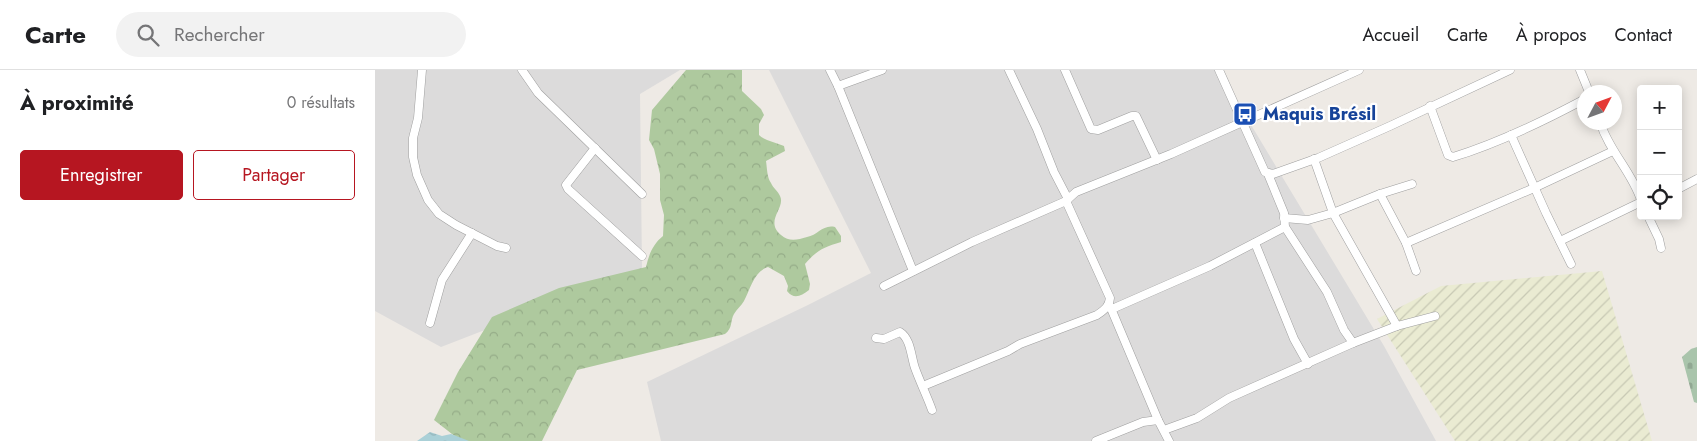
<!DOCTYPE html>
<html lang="fr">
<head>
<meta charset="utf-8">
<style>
  body { margin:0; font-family:Jost,sans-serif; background:#f2f2f2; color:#202124 }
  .controls { position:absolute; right:15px; top:15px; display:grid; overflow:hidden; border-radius:5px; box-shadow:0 2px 12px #0003 }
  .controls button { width:45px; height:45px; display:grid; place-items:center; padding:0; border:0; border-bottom:1px solid #e0e0e0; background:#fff; color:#202124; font:25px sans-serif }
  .compass { position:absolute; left:1202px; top:15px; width:45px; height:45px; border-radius:50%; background:#fff; box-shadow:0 2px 12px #0003; rotate:49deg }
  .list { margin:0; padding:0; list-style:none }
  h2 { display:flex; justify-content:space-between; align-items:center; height:65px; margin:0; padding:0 20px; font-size:21px }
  h2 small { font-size:16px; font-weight:400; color:#757577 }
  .actions { display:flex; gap:10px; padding:15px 20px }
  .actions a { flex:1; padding:11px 0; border:1px solid #b61621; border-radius:5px; text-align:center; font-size:18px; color:#b61621 }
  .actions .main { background:#b61621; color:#fff }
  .icon { flex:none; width:28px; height:28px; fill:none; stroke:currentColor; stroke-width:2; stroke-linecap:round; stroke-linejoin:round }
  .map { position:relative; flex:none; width:1322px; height:371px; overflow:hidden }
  header { display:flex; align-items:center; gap:30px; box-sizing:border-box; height:70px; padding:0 25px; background:#fff; border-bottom:1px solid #e0e0e0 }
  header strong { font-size:24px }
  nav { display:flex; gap:28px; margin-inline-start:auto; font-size:18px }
  .search { width:350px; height:45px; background:#f2f2f2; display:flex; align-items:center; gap:12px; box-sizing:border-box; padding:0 18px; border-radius:28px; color:#757577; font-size:19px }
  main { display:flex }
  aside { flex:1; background:#fff }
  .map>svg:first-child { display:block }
  .residential { fill:#dcdbdb }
  .farmland { fill:url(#farmland-furrows) }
  .forest { fill:url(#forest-crowns) }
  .cemetery { fill:url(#cemetery-stones) }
  .water { fill:url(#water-ripples) }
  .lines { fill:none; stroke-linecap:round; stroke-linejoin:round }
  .minor-casing { stroke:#9f9f9f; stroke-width:9 }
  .minor { stroke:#fff; stroke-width:8 }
  .labels { text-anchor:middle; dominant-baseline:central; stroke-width:4.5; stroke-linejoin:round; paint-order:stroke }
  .transit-label { font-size:18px; font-weight:bold; fill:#164399; stroke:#fff; text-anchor:start }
</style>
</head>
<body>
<header>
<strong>Carte</strong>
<div class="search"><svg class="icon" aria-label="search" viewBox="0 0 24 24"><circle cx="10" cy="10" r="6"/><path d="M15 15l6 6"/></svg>Rechercher</div>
<nav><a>Accueil</a><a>Carte</a><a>À propos</a><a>Contact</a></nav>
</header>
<main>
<aside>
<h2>À proximité<small>0 résultats</small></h2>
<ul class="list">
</ul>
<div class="actions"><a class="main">Enregistrer</a><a>Partager</a></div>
</aside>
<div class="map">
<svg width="1322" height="371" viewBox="0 0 1322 371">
  <defs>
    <pattern id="farmland-furrows" width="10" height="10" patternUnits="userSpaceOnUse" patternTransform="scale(1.25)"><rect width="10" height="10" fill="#eaebd2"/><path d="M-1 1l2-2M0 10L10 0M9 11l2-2" fill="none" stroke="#c8c9b4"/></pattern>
    <pattern id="forest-crowns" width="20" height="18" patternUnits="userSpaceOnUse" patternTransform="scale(1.25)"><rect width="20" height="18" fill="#aec99e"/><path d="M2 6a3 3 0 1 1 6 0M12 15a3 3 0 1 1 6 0" fill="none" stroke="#95ac88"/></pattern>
    <pattern id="cemetery-stones" width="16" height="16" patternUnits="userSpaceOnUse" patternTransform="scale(1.25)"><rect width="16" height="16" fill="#a9c4ab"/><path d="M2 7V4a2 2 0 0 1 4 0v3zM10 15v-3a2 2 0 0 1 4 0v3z" fill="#91a893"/></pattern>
    <pattern id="water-ripples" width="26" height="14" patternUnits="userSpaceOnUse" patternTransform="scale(1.25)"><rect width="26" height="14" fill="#aad0d7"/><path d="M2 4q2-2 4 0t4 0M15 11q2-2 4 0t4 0" fill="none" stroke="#92b2b8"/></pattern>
  </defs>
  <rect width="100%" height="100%" fill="#eeeae5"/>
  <!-- residential -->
  <g class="residential">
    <path d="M0 0H305L265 24 267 199 66 277 0 241Z"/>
    <path d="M394 0H843L1009 276 1061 371H286L272 312 433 235 496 203Z"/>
  </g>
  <!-- farmland -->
  <path class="farmland" d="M1227 201 1277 371H1080L1002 249 1066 216Z"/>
  <!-- forest -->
  <path class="forest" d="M311 0H367V21L386 39 389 45 384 54V65C390 71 401 72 409 76L410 81 391 91C392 97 392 108 396 113 398 118 403 121 405 126 411 138 389 151 406 165 414 172 422 170 432 167 443 165 448 154 460 157L466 166V172C449 177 442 180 430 194L435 214 434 220C426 226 419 230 412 221L413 216 409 206 393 197C379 201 375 220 369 231 366 236 362 239 359 244 355 251 358 258 350 264L202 300 167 371H86L59 350 83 302 117 247 184 218 271 197C274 184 278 174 288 166L289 145 285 130V104L279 79 274 70 277 40Z"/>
  <!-- cemetery -->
  <path class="cemetery" d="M1322 277V333L1319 332 1307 287 1316 279Z"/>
  <!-- water -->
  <path class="water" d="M55 362 67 366 76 364 94 371H42Z"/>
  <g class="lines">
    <!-- minor casing -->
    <g class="minor-casing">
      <g id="minor">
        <path d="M47 0 43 48 38 68V87L42 105 53 130 64 144 81 155 122 176 131 178"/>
        <path d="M147 0 163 23 267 124"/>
        <path d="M455 0 463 16"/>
        <path d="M507 0 463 16 538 201"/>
        <path d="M634 0 662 59 679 102 693 129"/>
        <path d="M690 0 716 59 723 60 757 46H761L782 90"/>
        <path d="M844 0 890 102 898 104 943 88 1015 56 1135 0"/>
        <path d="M1205 0 1214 22"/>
        <path d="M1055 36 1073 85 1078 87C1124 73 1167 52 1210 29"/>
        <path d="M1225 52C1234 81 1257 102 1266 130"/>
        <path d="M1136 65 1171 143 1196 194"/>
        <path d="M220 78 191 115 193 119 267 186"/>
        <path d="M939 89 958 143 1005 124 1037 114"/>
        <path d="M893 104 909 143 910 157 952 222 969 260 978 273"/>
        <path d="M1303 119 1322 109"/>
        <path d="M1005 124 1031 173 1041 201"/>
        <path d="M1273 146 1284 169 1286 178"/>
        <path d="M909 148 933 150 958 143 1022 256"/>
        <path d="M1185 171 1266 132"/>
        <path d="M880 173 919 269 933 294"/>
        <path d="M1031 173 1159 118 1238 81"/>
        <path d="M509 216 597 172 691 131 701 122 796 84 984 0"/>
        <path d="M735 236 783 350"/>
        <path d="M737 239 835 196 910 157"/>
        <path d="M55 253 67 210 97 163"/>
        <path d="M501 268 509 269 525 262C536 269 536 287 540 298 545 312 552 326 557 340"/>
        <path d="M548 316 633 281 645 274 722 245C729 240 734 237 735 228L691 131"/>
        <path d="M789 360 822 348 854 328 978 273 1022 256 1060 246"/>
        <path d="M721 371 768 352 783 350 794 371"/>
      </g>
    </g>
    <!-- minor -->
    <use href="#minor" class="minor"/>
  </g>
  <!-- icons -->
  <defs>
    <g id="bus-square" transform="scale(1.25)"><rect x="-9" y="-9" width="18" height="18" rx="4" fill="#1a4fb4" stroke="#fff"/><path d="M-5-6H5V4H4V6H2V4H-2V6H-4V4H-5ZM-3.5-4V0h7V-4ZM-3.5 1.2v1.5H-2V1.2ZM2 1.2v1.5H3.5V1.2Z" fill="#fff"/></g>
  </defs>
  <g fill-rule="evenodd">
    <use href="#bus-square" x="870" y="44"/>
  </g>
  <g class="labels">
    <!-- transit labels -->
    <g class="transit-label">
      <text x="888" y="44">Maquis Brésil</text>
    </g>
  </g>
</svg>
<div class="controls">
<button>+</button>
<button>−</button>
<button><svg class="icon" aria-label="locate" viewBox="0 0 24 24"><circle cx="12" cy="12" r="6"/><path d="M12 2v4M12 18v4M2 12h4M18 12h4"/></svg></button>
</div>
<svg class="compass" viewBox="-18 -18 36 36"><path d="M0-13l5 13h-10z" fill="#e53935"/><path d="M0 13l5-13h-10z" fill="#757577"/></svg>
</div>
</main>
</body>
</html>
